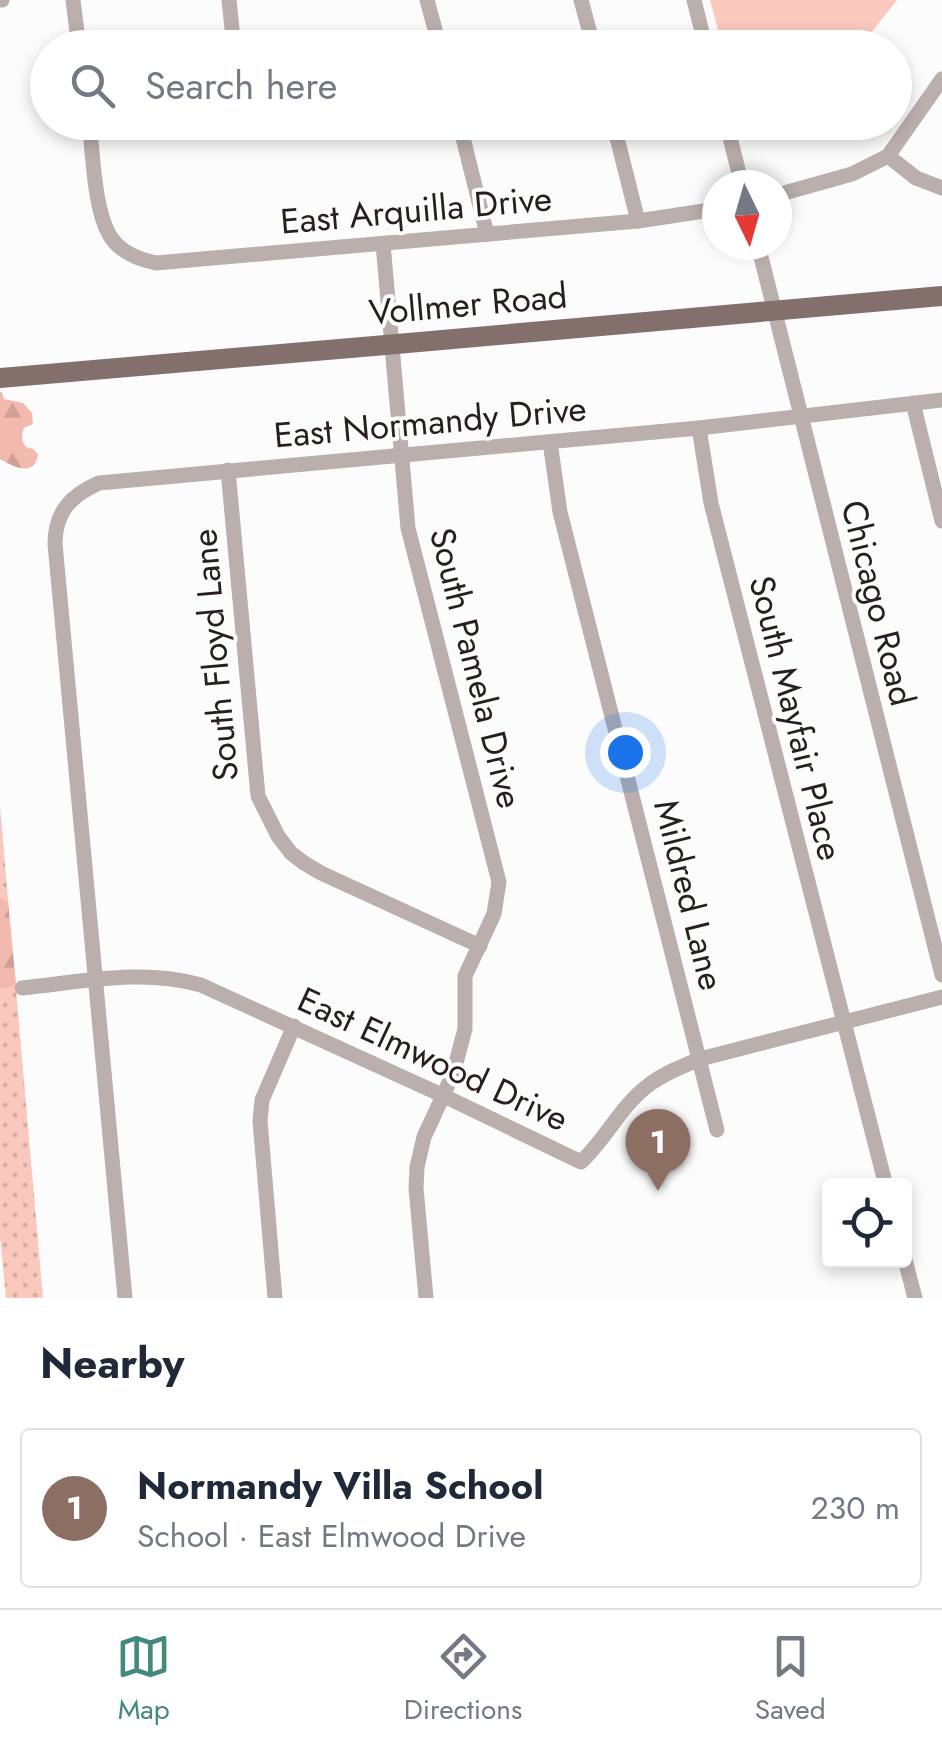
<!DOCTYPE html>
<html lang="en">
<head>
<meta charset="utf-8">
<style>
  body { margin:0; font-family:Jost,sans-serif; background:#f6f6f7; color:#1f2937 }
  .controls { position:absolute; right:30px; bottom:30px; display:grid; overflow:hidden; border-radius:10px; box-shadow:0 5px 15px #0003 }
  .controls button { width:90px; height:90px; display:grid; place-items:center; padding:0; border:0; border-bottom:2px solid #e0e1e3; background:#fff; color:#1f2937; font:50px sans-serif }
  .compass { position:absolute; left:702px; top:170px; width:90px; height:90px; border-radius:50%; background:#fff; box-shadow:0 5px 15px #0003; rotate:175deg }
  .you { position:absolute; left:625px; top:752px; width:35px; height:35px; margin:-25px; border:8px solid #fff; border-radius:50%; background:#1a73e8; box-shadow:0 0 0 15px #1a73e833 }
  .badge { display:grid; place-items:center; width:65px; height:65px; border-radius:50%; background:#44897e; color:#fff; font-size:32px; font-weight:700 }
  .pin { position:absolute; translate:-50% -82px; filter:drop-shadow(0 2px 5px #0008) }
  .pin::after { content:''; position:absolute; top:52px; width:35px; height:30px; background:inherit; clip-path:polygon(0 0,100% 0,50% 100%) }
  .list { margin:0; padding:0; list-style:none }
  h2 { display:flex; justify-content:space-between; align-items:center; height:130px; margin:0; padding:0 40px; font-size:42px }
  h2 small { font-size:32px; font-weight:400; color:#747a83 }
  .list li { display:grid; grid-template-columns:65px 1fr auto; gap:30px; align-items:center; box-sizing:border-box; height:160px; margin:0 20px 20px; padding:0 20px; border:2px solid #e0e1e3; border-radius:10px }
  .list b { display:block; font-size:38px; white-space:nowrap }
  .list p { margin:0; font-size:32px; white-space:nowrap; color:#747a83 }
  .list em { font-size:32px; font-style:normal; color:#747a83 }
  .icon { flex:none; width:55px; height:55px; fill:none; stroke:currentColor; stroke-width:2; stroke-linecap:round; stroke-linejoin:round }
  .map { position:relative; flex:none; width:942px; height:1298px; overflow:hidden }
  .search { position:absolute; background:#fff; box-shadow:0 5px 15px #0003; left:30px; right:30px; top:30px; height:110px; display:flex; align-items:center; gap:25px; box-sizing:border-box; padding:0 35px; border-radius:55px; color:#747a83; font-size:38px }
  .sheet { height:310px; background:#fff }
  nav { display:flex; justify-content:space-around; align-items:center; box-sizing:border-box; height:140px; border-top:2px solid #e0e1e3; background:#fff; font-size:28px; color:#747a83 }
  nav a { display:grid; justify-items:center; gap:5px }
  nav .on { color:#44897e }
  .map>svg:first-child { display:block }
  .grass { fill:url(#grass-dots) }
  .forest { fill:url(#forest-firs) }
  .pitch { fill:#fac8bd }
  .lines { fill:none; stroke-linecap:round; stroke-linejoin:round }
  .minor { stroke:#baafad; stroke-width:15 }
  .major { stroke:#83706c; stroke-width:20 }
  .labels { text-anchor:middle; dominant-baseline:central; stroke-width:8; stroke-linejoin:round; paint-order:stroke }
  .street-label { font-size:35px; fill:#281f1d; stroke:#fcfcfc }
</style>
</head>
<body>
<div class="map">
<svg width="942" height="1298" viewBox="0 0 942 1298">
  <defs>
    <pattern id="grass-dots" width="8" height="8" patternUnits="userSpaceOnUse" patternTransform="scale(2.5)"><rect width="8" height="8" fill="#fac8bd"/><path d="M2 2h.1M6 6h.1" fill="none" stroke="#d6aba2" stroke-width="1.8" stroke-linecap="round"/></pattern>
    <pattern id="forest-firs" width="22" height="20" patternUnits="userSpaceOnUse" patternTransform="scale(2.5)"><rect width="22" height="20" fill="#f2baae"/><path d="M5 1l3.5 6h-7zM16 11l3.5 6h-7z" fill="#d09f95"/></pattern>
  </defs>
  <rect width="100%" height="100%" fill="#fcfcfc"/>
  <!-- grass -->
  <path class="grass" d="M0 807 43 1298H6L0 1235Z"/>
  <!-- forest -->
  <g class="forest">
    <path d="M0 392H2L4 399 23 403 32 413 33 424 24 428C21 436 21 440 26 447L33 449 38 454C35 478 14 467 0 459Z"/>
    <path d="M0 898 8 903 16 984 7 988 0 987Z"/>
  </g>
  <!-- pitch -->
  <path class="pitch" d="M710 0H897L870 34 853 47 723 48Z"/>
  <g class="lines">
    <!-- minor -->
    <g class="minor">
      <path d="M0 0H2"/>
      <path d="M73 0 79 48"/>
      <path d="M229 0 234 48"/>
      <path d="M427 0 440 48"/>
      <path d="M581 0 594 48"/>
      <path d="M694 0 706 48"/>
      <path d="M89 122C93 153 94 208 109 234 118 251 137 259 156 263L638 221 717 209"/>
      <path d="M459 122 487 234"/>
      <path d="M613 122 638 221"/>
      <path d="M726 122 742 185"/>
      <path d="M888 156 916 178 942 188"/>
      <path d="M777 195 852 174 888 156 942 79"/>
      <path d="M383 244 408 528 499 882 494 914 465 976V1029L453 1074 424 1137 417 1167 416 1188 426 1298"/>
      <path d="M758 245 942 975"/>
      <path d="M913 403 942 521"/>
      <path d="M699 428 711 503 886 1186"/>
      <path d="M550 442 560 512 717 1130"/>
      <path d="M228 470 258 796 278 836 291 853 304 863 321 873 480 946"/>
      <path d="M22 988C81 982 142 968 201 985L444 1096 581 1162C606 1139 621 1105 650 1084 665 1073 683 1066 700 1059L942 997"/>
      <path d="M904 1256 915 1298"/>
      <path d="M125 1298 55 544C55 512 71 495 99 483L699 428 942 400"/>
      <path d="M275 1298 260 1121 262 1100 294 1026"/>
    </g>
    <!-- major -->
    <path class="major" d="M0 378C314 350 628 326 942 296"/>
  </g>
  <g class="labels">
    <!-- street labels -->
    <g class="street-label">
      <text transform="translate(416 210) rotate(-5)">East Arquilla Drive</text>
      <text transform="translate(468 304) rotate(-5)">Vollmer Road</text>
      <text transform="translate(430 422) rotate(-5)">East Normandy Drive</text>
      <text transform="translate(878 603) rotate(76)">Chicago Road</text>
      <text transform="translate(215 655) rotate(-95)">South Floyd Lane</text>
      <text transform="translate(476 668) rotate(76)">South Pamela Drive</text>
      <text transform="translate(796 718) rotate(76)">South Mayfair Place</text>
      <text transform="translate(689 895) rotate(76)">Mildred Lane</text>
      <text transform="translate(433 1059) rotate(25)">East Elmwood Drive</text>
    </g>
  </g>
</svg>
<div class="controls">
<button><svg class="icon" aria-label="locate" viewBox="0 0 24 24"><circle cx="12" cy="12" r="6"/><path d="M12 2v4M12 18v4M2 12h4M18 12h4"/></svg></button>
</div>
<svg class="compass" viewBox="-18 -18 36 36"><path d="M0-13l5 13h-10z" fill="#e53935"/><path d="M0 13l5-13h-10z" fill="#747a83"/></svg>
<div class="you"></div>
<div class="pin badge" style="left:658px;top:1191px;background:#8d6e63">1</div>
<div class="search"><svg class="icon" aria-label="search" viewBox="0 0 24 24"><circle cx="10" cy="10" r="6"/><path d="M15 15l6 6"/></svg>Search here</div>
</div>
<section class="sheet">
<h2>Nearby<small></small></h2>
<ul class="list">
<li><span class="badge" style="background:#8d6e63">1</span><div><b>Normandy Villa School</b><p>School · East Elmwood Drive</p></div><em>230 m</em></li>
</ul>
</section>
<nav>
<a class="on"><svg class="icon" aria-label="map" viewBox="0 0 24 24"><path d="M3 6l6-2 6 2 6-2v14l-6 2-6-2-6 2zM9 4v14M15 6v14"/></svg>Map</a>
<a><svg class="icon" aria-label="directions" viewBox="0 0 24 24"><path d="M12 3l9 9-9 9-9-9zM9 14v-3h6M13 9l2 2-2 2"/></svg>Directions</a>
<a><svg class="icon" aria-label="saved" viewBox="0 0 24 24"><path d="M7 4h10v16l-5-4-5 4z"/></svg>Saved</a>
</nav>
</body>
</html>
